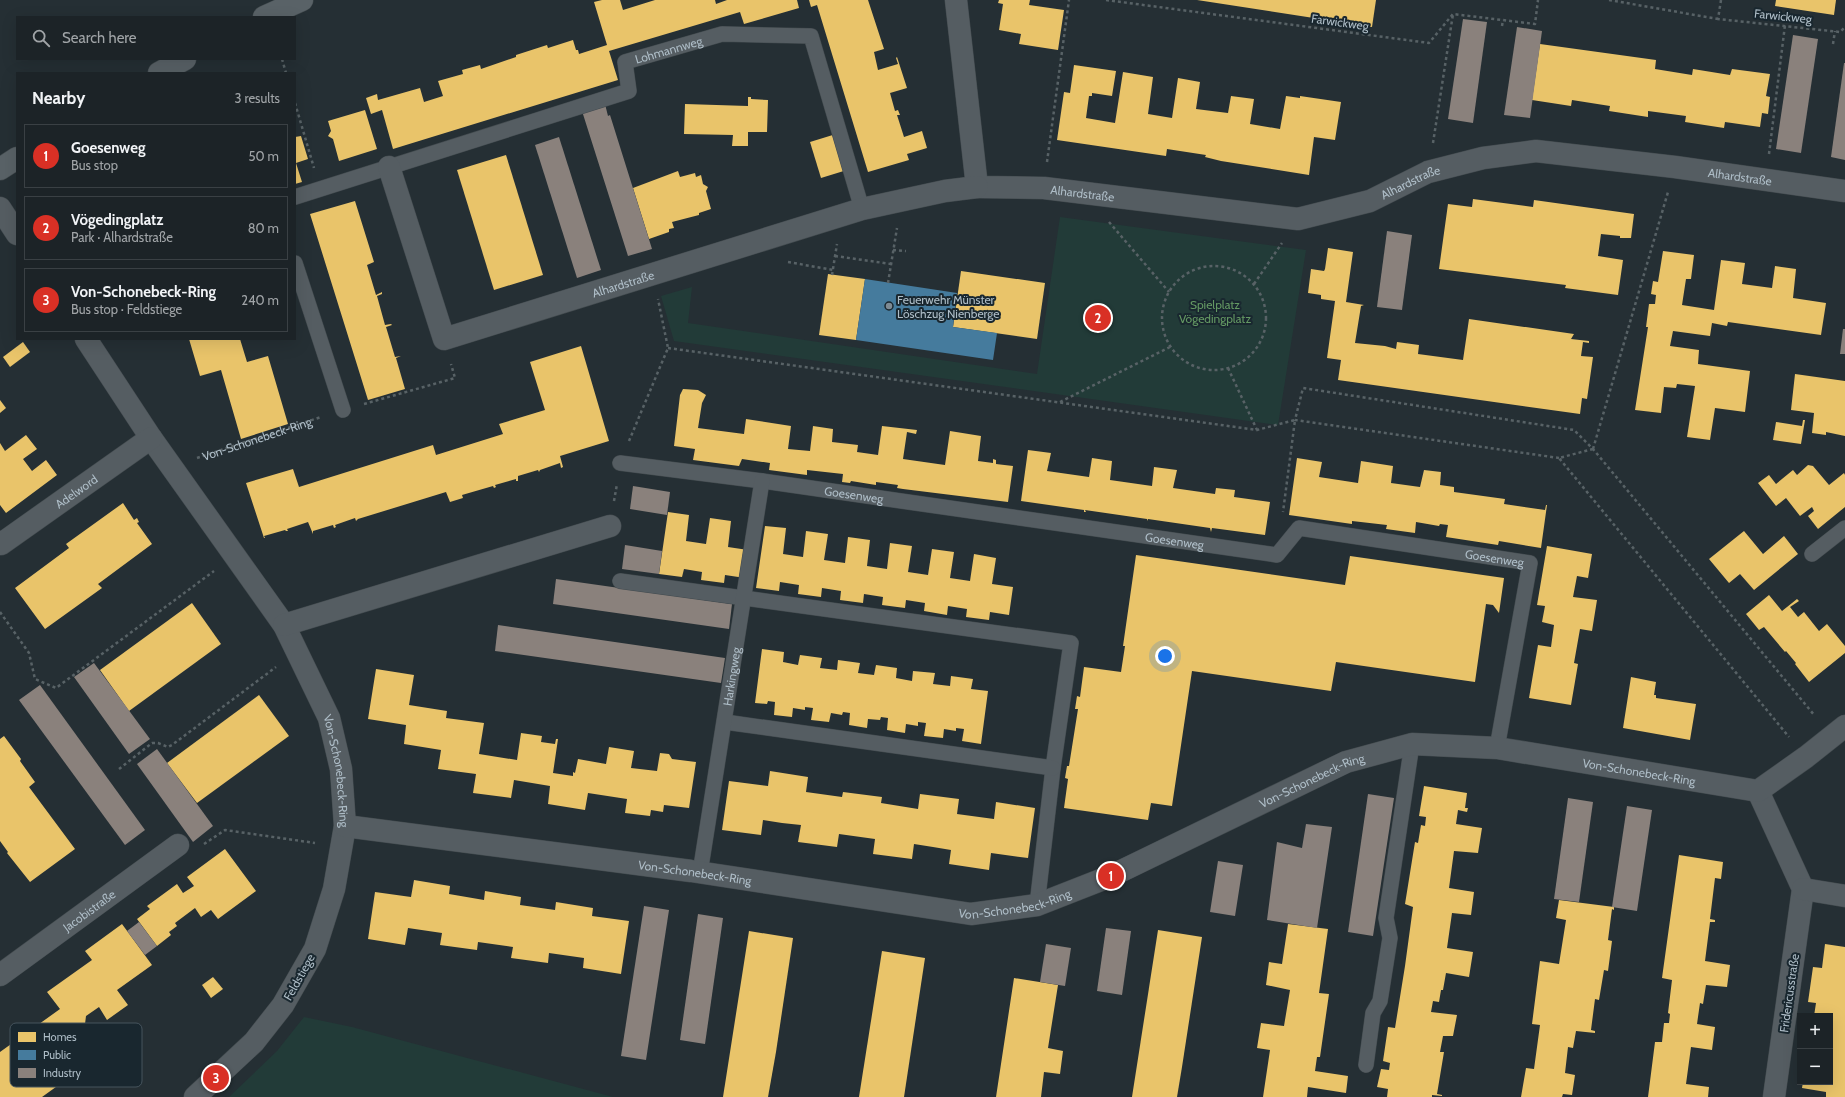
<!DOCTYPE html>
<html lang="en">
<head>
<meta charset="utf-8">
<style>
  body { margin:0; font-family:Cabin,sans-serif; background:#252b2f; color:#f1f3f6 }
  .controls { position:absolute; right:12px; bottom:12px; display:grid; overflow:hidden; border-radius:0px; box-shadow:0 4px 16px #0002 }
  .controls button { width:36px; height:36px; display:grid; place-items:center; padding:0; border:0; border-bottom:1px solid #3a4044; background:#1c2327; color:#f1f3f6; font:20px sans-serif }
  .you { position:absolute; left:1165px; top:656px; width:14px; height:14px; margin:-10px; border:3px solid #fff; border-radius:50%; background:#1a73e8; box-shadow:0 0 0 6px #1a73e833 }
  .badge { display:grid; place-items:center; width:26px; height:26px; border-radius:50%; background:#d93025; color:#fff; font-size:13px; font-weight:700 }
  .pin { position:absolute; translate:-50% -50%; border:2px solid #fff; box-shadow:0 1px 4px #0006 }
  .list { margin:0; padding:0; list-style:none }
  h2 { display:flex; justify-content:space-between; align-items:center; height:52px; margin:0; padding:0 16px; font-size:17px }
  h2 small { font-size:13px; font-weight:400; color:#a0a4a7 }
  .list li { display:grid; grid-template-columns:26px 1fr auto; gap:12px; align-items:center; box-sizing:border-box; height:64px; margin:0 8px 8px; padding:0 8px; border:1px solid #3a4044; border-radius:0px }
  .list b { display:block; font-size:15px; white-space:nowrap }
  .list p { margin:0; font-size:13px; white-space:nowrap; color:#a0a4a7 }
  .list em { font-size:13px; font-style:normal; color:#a0a4a7 }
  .icon { flex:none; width:22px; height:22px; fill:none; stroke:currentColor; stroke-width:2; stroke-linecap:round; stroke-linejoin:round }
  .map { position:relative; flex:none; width:1845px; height:1097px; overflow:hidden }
  .search { position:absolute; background:#1c2327; box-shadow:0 4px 16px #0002; left:16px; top:16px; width:280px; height:44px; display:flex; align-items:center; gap:10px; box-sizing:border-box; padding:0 14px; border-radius:0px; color:#a0a4a7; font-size:15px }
  .panel { position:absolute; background:#1c2327; box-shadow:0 4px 16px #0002; left:16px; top:72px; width:280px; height:268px; border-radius:0px }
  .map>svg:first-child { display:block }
  .green { fill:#223b38 }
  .homes { fill:#e9c46a }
  .public { fill:#457b9d }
  .industry { fill:#8a817c }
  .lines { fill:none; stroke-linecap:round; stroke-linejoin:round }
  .lane-casing { stroke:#434b4f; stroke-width:16 }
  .street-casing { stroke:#434b4f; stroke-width:23 }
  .secondary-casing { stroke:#434b4f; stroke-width:23 }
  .path { stroke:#586266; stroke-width:2.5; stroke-dasharray:3 3; stroke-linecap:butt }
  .lane { stroke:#555d62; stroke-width:15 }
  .street { stroke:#555d62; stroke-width:22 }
  .secondary { stroke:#596267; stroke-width:22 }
  .poi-dot { fill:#7e8b94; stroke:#19272f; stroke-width:1.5 }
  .labels { text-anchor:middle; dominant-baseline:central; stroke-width:4; stroke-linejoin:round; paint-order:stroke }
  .street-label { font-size:12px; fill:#aebdc7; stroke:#19272f }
  .poi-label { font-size:12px; fill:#aebdc7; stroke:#19272f; text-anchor:start }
  .park-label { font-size:12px; fill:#649963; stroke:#19272f }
  .key { fill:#19272f; stroke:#46545d; stroke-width:1 }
  .key-label { font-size:11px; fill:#aebdc7 }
</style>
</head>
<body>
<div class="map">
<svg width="1845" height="1097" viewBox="0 0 1845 1097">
  <rect width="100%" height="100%" fill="#252f34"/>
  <!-- green -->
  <g class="green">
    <path d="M1060 217 1306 250 1278 425 674 341 661 296 692 287 688 323 1037 374Z"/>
    <path d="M304 1017 352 1027 613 1097H229L277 1051Z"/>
  </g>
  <!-- homes -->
  <g class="homes">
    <path d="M602 0H620L623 10 655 0H715L716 4 727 0H797L799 8 744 24 740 12 609 51 618 80 393 149 382 110 371 114 366 98 377 94 378 100 420 88 424 102 443 96 438 81 463 74 462 70 480 65 481 69 516 57V55L547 45 548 48 573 40 576 50H578L579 54 607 45 594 2Z"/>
    <path d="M809 0H868L884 49 874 52 878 70 898 64 896 58 897 57 907 88 890 93 895 111 898 110 900 115H897L904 137 922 131 927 148 907 154 909 160 868 172 817 5 811 7Z"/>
    <path d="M999 0H1030L1029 5 1064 10 1058 50 1019 44 1021 34 999 30 1003 4 998 3Z"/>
    <path d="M1197 0H1376L1372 27Z"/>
    <path d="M1776 0H1836L1834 15 1775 6Z"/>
    <path d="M1540 44 1656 60 1655 69 1692 75 1693 69 1730 75 1732 69 1770 74 1766 96 1770 97 1768 114 1762 113 1760 127 1725 122 1724 128 1685 122 1686 116 1648 111V117L1609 111 1610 106 1572 100 1571 106 1532 100Z"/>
    <path d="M1074 65 1116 71 1112 96 1092 93V96H1089L1086 118 1115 123 1123 72 1153 77 1148 114 1172 118 1178 78 1200 82 1196 109 1228 113 1231 96 1254 99 1250 124 1280 129 1286 96 1300 98V96L1341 102 1335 140 1314 137 1309 175 1221 161 1205 157 1206 155 1167 149 1166 156 1057 140 1064 92 1070 93Z"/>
    <path d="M748 97H751V99L768 100 767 132H748V146H732L733 135 684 134 685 104 748 106Z"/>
    <path d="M365 110 377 149 339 161 333 139 328 136 331 131 328 121Z"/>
    <path d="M836 134 847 170 821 178 810 142Z"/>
    <path d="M301 136 308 159 296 163 302 182 295 184V137Z"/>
    <path d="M506 155 543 275 494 290 457 170Z"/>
    <path d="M678 171 680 177 695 173 696 177 701 175 703 184 708 187 706 191 711 209 699 213V215L672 222 674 228 669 229V232L649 239 633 188Z"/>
    <path d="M1473 199 1533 207 1534 200 1634 214 1631 238H1620V236L1601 234 1598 256 1623 260 1618 295 1565 288 1566 285 1439 269 1448 204 1472 207Z"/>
    <path d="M355 201 374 262 367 265 376 295 382 292V294L377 296 385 325 391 324 392 325 386 327 395 357 401 356 396 358 405 389 368 400 310 214Z"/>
    <path d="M1328 248 1353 252 1346 302 1364 305 1361 306 1355 343 1385 346 1396 349 1397 342 1419 345 1418 354 1463 360 1469 319 1574 334 1571 339 1589 341V343L1583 342 1581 356 1593 357 1587 399 1582 398 1580 414 1338 380 1341 360 1327 358 1335 301 1321 299V295L1308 293 1311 269 1324 271 1325 269Z"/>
    <path d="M1663 251 1694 255 1691 279H1686L1682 305 1714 310 1721 260 1745 263 1742 284 1772 288 1775 266 1796 269 1793 298 1826 303 1821 335 1728 322 1727 326 1712 323 1710 336 1673 331 1670 346 1699 350 1698 364 1750 371 1745 412 1715 408 1710 440 1687 437 1695 386 1677 384 1676 388 1664 387 1661 413 1635 410 1648 327H1646L1649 304H1655L1656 295 1651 294 1653 281 1658 282Z"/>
    <path d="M961 271 1045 283 1037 339 953 327Z"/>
    <path d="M828 274 865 279 856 340 819 335Z"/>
    <path d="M189 339H240L247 362 268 356 288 424 241 439 221 370 200 376Z"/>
    <path d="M23 342 30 352 10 367 3 357Z"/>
    <path d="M581 346 609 441 560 456 563 467 561 468 560 463 540 470 539 472 538 470 518 476V481H516V479L495 485 496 487 494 488 493 486 462 495 463 498 450 502 446 492 358 519 356 521 355 518 335 525 336 527 334 528 333 525 313 531V534L308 522 287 529 288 531H286L285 530 264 536 265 538H264L246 483 293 469 299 487 433 445 436 455 503 434 499 424 545 410 530 362Z"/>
    <path d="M1795 374 1845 381V436L1826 432V435L1812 433 1814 413 1791 410Z"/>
    <path d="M683 389 698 390 706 395 702 403 698 428 744 434 746 419 791 426 788 449 810 451 813 426 833 429 832 442 858 445 857 452 878 455 882 426 917 430 916 434 907 432 903 459 945 465 950 431 981 436 978 461 993 463V459L996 460V464L1013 466 1008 502 903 489 897 488 898 485 876 482V485L851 481 850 483 842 482 843 474 807 470V475L769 470 770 463 742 459 739 466 693 460 695 449 674 446 680 395Z"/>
    <path d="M0 400 6 408 0 413Z"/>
    <path d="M1803 420H1805L1801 444 1773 440 1776 422 1802 426Z"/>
    <path d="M26 435 37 449 23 459 32 471 46 460 57 475 6 513 0 505V443L5 451Z"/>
    <path d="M1028 450 1051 453 1047 471 1089 477 1092 458 1112 461 1110 480 1152 486 1154 467 1177 470 1173 488 1215 494 1216 488 1235 490 1234 497 1270 502 1265 535 1212 528 1211 532 1210 528 1148 519 1147 521V519L1085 510 1086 512H1084V510L1021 501Z"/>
    <path d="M1297 458 1322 462 1319 477 1358 483 1361 461 1393 466 1391 483 1420 487 1424 470 1441 472 1440 485 1454 487V492L1505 499 1504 504 1545 510 1546 505H1547L1541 548 1499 541 1498 545 1446 537 1448 525 1440 524 1439 526 1416 522 1415 533 1386 529 1387 525 1352 521V524L1289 515Z"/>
    <path d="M1808 465 1813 466 1829 485 1844 473 1845 475V507L1818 529 1808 516 1814 511 1812 507 1800 516 1786 498 1776 506 1758 483 1769 475 1776 484 1793 470 1797 475Z"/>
    <path d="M123 503 134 520 137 518 139 522 137 523 152 544 98 584 102 588 45 629 15 588 69 548 66 544Z"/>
    <path d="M668 512 689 515 686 541 706 544 710 518 731 521 728 547 748 550 745 578 725 575 724 583 701 580 702 572 684 569 682 577 659 574Z"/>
    <path d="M765 526 786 528 783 554 803 557 806 531 828 534 824 560 845 563 848 537 870 540 867 566 887 569 890 543 912 546 908 572 928 575 932 549 954 552 950 578 970 581 974 554 996 558 992 584 1013 587 1009 615 990 612 989 620 966 617 967 609 948 606 947 615 924 611 925 603 906 600 905 608 882 605 883 597 864 594 863 603 840 600 841 591 822 588 821 597 798 594 799 585 780 582 779 591 756 588Z"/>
    <path d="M1744 531 1763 554 1784 536 1798 554 1754 590 1740 574 1729 583 1709 559Z"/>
    <path d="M1547 546 1592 554 1588 578 1577 576 1573 597 1597 600 1592 631 1580 629 1574 663 1578 664 1571 705 1529 698 1538 645 1551 647 1554 625 1542 622 1545 606 1537 605Z"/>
    <path d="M1136 555 1345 585 1350 556 1504 578 1499 613 1493 605 1486 604 1475 682 1336 662 1331 691 1192 671 1172 806 1151 803 1148 820 1064 808 1068 779 1065 778 1067 766H1069L1078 709H1075L1077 696 1080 697 1084 667 1121 672 1125 646H1123Z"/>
    <path d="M1769 595 1782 611 1797 599 1799 601 1790 607 1798 617 1804 612 1819 631 1827 624 1845 646V653L1809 682 1795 664 1796 663 1786 651 1785 652 1764 627 1759 630 1746 614Z"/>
    <path d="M192 603 221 644 129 711 100 670Z"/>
    <path d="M762 649 784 652 783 662 798 665 800 655 822 658 820 668 837 670 838 660 860 663 858 673 874 675 876 665 897 668 896 678 912 681 913 671 935 673 933 684 950 686 951 676 973 679 971 689 988 691 981 744 962 741 964 729 956 728V731L944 729 943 738 924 736 926 723 918 722V726L906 724 905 733 887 730 888 718 881 717 880 720 868 719 867 728 849 725 850 713 843 712 842 715 831 713 829 722 811 720 813 708 805 707V710L793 708 792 717 774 715 775 702 768 701 767 704 755 703Z"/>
    <path d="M376 669 414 675 409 705 447 711 446 718 484 723 479 754 517 760 521 733 542 736 541 742 555 744 556 739H558L553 773 573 776V772L575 773 578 759 606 764 609 747 634 751 631 768 657 771 660 753 669 754 672 759 696 762 689 808 664 805 663 812 651 810 650 816 625 813 627 799 588 793 585 810 548 804 550 786 514 780 511 798 473 793 476 774 438 769 441 750 404 744 406 725 368 719Z"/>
    <path d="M1631 677 1656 682 1654 695H1656V698L1696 704 1690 740 1623 728Z"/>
    <path d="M259 695 289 736 197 803 167 763Z"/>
    <path d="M4 736 21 759 20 761 35 782 29 787 75 849 30 882 7 853 8 852 0 841V739Z"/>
    <path d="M770 771 808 777 806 792 842 797 843 792 882 797 881 803 918 809 920 794 959 799 957 814 994 819 996 802 1035 808 1028 858 991 853 989 870 949 864 951 850 933 847 914 844 912 859 873 854 875 839 839 834 837 847 798 842 801 825 782 823 763 820 761 835 722 830 729 781 768 786Z"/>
    <path d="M1424 786 1467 793 1465 808H1468L1467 812 1458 810 1456 824 1482 828 1478 853 1454 851 1449 888 1474 892 1471 915 1452 913 1447 948 1473 952 1469 977 1446 973 1443 990H1441L1439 1002 1433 1001 1431 1012 1457 1015 1453 1036H1443L1440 1052H1444L1437 1094 1442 1095V1096L1432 1095V1097H1387L1388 1089 1377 1087 1381 1069 1389 1070 1390 1063 1383 1061 1388 1027 1395 1028 1405 966 1413 907 1405 904 1415 842 1418 843 1421 825 1425 826 1426 817 1419 816Z"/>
    <path d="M225 849 256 891 218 919 211 910 201 917 195 908 175 923 177 926 169 932 171 935 157 946 137 919 150 909 147 906 177 884 183 893 194 886 187 877Z"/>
    <path d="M1679 855 1723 862 1721 879 1715 878 1710 919 1715 920V922H1710L1705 961 1730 965 1727 987 1706 985 1703 1004 1700 1003 1697 1024 1715 1027 1712 1050 1691 1047 1686 1084 1709 1087 1708 1097H1648L1655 1042H1662L1664 1023H1669L1670 1014 1668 1013 1672 980 1662 978Z"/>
    <path d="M414 880 450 886 449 894 484 900 485 891 521 897 520 905 555 910 556 902 593 908 592 916 629 921 621 974 583 968 584 958 549 953 548 963 511 958 513 947 478 942 477 950 440 945 442 933 408 928 405 945 368 939 375 892 411 897Z"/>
    <path d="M1559 900 1614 907V910L1612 909 1608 940 1612 941 1608 971 1604 970 1599 1000 1595 999 1591 1030 1595 1031V1033L1576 1031 1573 1048 1568 1047 1565 1073 1575 1075 1572 1095 1563 1094 1562 1097H1521L1526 1068 1534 1069 1540 1025 1532 1024 1540 961 1559 964 1566 920 1556 918Z"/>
    <path d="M122 924 152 965 117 990 128 1005 107 1020 99 1007 86 1016 85 1024 92 1033 54 1060 67 1079 42 1097H0V1052L60 1009 47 992 92 960 85 951Z"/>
    <path d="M1288 924 1328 929 1319 993 1329 994 1320 1057H1317L1315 1071 1348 1076 1346 1093 1308 1087 1307 1097H1263L1270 1050 1257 1048 1261 1023 1284 1026 1290 990 1266 985 1269 962 1282 964Z"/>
    <path d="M1158 930 1202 937 1182 1067 1177 1097H1132Z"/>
    <path d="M749 931 793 938 776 1052 768 1097H723Z"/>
    <path d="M1825 944 1845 947V1097H1826V1092L1802 1088 1803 1082H1830V1016H1814L1816 1003 1808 1002 1813 967 1822 968Z"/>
    <path d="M882 951 925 958 904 1097H859Z"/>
    <path d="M213 977 223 989 211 998 202 985Z"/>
    <path d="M1014 978 1058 985 1048 1048 1063 1051 1060 1074 1044 1072 1041 1097H996Z"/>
  </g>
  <!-- public -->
  <path class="public" d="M865 279 957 293 953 327 997 333 993 360 856 340Z"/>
  <!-- industry -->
  <g class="industry">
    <path d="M1463 19 1487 22 1473 123 1448 119Z"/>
    <path d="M1517 27 1542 31 1530 118 1504 115Z"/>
    <path d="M1793 35 1818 39 1801 153 1776 149Z"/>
    <path d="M1844 63H1845V160L1831 157Z"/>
    <path d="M605 104 608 116 610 115 652 249 628 256 582 111Z"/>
    <path d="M559 137 601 270 577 278 535 145Z"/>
    <path d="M1387 231 1412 235 1402 310 1377 307Z"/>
    <path d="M1843 329H1845V354H1840Z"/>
    <path d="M633 486 670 492 667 515 630 509Z"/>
    <path d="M625 545 662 551 659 574 622 569Z"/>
    <path d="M556 579 732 604 729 629 553 604Z"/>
    <path d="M498 625 725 658 721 683 495 651Z"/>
    <path d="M94 663 150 739 129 754 74 677Z"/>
    <path d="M40 685 145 830 125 845 19 700Z"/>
    <path d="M157 749 213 826 193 842 137 764Z"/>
    <path d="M1368 794 1394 798 1373 936 1348 932Z"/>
    <path d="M1568 798 1593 802 1579 902 1554 899Z"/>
    <path d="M1627 806 1652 810 1637 911 1612 907Z"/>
    <path d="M1306 824 1332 827 1317 928 1267 920 1277 842 1302 848Z"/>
    <path d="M1218 861 1243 865 1235 916 1210 912Z"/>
    <path d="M644 906 669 910 646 1060 621 1056Z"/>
    <path d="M698 914 723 918 705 1044 680 1040Z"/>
    <path d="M139 922 157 946 145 955 127 931Z"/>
    <path d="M1106 928 1131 931 1122 995 1097 991Z"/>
    <path d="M1046 944 1071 948 1065 986 1040 982Z"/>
  </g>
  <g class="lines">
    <!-- lane casing -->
    <g class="lane-casing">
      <g id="lane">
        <path id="s2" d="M295 197 629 91 625 62 722 34 811 36 862 209"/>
        <path d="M295 263 343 410"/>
        <path id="s3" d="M620 463 762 481 1277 555 1299 528 1530 563 1497 748"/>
        <path d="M1812 554 1845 528"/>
        <path d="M620 581 1071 643 1053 768 1037 905"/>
        <path d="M725 722 1053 768"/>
        <path id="s4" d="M700 873 762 481"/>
        <path d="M1366 1065 1373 1013 1380 1001 1390 938 1386 918 1412 744"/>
      </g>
    </g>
    <!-- street casing -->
    <g class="street-casing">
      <g id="street">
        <path id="s5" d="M956 0 977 187 1044 188 1298 219 1370 201 1428 172 1483 158 1536 151 1675 167 1845 191"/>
        <path id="s6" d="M389 167 444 339 862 209 945 191 977 187"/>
        <path d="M0 208 17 234"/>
        <path id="s7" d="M86 339 151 438 284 625 329 718 341 769 345 826 334 889 315 949 283 1005 254 1042 195 1097"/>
        <path id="s8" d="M0 542 1 544 151 438"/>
        <path d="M284 625 610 526"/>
        <path d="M1758 791 1803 889 1774 1097"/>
        <path id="s9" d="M345 826 691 871 971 914 1037 905 1111 876 1346 762 1412 744 1497 748 1758 791 1806 757 1845 726"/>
        <path d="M1803 889 1845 896"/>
        <path id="s10" d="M0 975 178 845"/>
      </g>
    </g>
    <!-- secondary casing -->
    <g class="secondary-casing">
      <g id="secondary">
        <path d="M264 17 302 0"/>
        <path d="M159 73 185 59"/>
        <path d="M0 169 17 158"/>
      </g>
    </g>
    <!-- path -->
    <g class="path">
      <path d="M1106 0 1429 43 1453 14 1535 24 1538 0"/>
      <path d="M1609 0 1718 19"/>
      <path d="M1721 0 1718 19 1840 32 1845 27"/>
      <path d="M1502 26 1503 20"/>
      <path d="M1833 44 1835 31"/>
      <path d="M282 59 286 73"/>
      <path d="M295 103 314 168"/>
      <path d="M1433 143 1453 14"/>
      <path d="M1769 154 1785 25"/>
      <path d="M1047 162 1069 0"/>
      <path d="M1109 222 1169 292"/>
      <path d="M893 250 906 251"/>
      <path d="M835 256 891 264"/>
      <path d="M788 262 833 270"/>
      <circle cx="1214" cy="318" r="52"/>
      <path d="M832 275 837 244"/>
      <path d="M888 283 897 228"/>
      <path d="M1254 284 1282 243"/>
      <path d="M668 348 1257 430 1295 420 1283 512"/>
      <path d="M1228 368 1257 430"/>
      <path d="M1060 402 1170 347"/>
      <path d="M364 404 455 378 451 364"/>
      <path d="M629 441 668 348 658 299"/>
      <path d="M1593 449 1559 458 1789 737"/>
      <path d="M1593 449 1668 192"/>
      <path id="s1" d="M197 458 321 417"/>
      <path d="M1559 458 1295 420 1303 388 1574 430 1593 449 1815 716"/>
      <path d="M614 501 617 484"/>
      <path d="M0 612 29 653 35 679 56 688 214 571"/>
      <path d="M119 769 152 743H158L168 747 172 745 276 667"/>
      <path d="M204 844 225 830 315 843"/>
    </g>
    <!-- lane -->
    <use href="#lane" class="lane"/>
    <!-- street -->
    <use href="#street" class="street"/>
    <!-- secondary -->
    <use href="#secondary" class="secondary"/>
  </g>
  <!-- markers -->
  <circle class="poi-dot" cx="889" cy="306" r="4"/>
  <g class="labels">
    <!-- street labels -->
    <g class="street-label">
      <text transform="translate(1783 16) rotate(6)">Farwickweg</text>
      <text transform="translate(1340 22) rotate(8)">Farwickweg</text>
      <text stroke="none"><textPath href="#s2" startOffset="425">Lohmannweg</textPath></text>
      <text stroke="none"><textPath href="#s5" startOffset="966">Alhardstraße</textPath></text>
      <text stroke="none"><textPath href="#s5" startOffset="630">Alhardstraße</textPath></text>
      <text stroke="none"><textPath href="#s5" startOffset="294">Alhardstraße</textPath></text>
      <text stroke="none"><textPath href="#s6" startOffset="368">Alhardstraße</textPath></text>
      <text stroke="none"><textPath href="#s1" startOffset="63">Von-Schonebeck-Ring</textPath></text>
      <text stroke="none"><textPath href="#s8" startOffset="94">Adelword</textPath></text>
      <text stroke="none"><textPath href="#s3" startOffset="236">Goesenweg</textPath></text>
      <text stroke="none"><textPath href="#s3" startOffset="560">Goesenweg</textPath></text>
      <text stroke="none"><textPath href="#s3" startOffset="896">Goesenweg</textPath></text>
      <text stroke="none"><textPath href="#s4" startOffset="199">Harkingweg</textPath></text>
      <text stroke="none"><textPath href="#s7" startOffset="505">Von-Schonebeck-Ring</textPath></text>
      <text stroke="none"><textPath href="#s9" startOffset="1337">Von-Schonebeck-Ring</textPath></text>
      <text stroke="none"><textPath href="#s9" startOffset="1001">Von-Schonebeck-Ring</textPath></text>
      <text stroke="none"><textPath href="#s9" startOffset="353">Von-Schonebeck-Ring</textPath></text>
      <text stroke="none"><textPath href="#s9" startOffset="677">Von-Schonebeck-Ring</textPath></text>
      <text stroke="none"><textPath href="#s10" startOffset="110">Jacobistraße</textPath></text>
      <text transform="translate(299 977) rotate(-61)">Feldstiege</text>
      <text transform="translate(1789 993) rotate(-82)">Fridericusstraße</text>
    </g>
    <!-- poi labels -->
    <g class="poi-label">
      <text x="897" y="299">Feuerwehr Münster<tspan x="897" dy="14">Löschzug Nienberge</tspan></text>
    </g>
    <!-- park labels -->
    <g class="park-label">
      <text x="1215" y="304">Spielplatz<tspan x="1215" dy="14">Vögedingplatz</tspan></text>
    </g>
  </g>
  <!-- legend -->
  <rect x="10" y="1023" width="132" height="64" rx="6" class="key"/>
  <rect x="18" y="1032" width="18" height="10" fill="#e9c46a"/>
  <rect x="18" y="1050" width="18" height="10" fill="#457b9d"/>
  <rect x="18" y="1068" width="18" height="10" fill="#8a817c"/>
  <g class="key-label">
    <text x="43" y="1041">Homes</text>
    <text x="43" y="1059">Public</text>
    <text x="43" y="1077">Industry</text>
  </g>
</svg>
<div class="controls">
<button>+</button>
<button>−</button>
</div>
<div class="you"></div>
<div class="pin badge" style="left:1111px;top:876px">1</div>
<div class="pin badge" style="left:1098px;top:318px">2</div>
<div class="pin badge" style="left:216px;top:1078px">3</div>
<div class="search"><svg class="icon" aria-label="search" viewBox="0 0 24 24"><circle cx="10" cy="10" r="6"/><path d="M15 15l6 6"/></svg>Search here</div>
<section class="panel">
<h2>Nearby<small>3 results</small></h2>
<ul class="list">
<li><span class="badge">1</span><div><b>Goesenweg</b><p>Bus stop</p></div><em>50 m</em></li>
<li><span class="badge">2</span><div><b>Vögedingplatz</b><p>Park · Alhardstraße</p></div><em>80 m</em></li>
<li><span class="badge">3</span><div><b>Von-Schonebeck-Ring</b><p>Bus stop · Feldstiege</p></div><em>240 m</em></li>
</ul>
</section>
</div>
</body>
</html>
